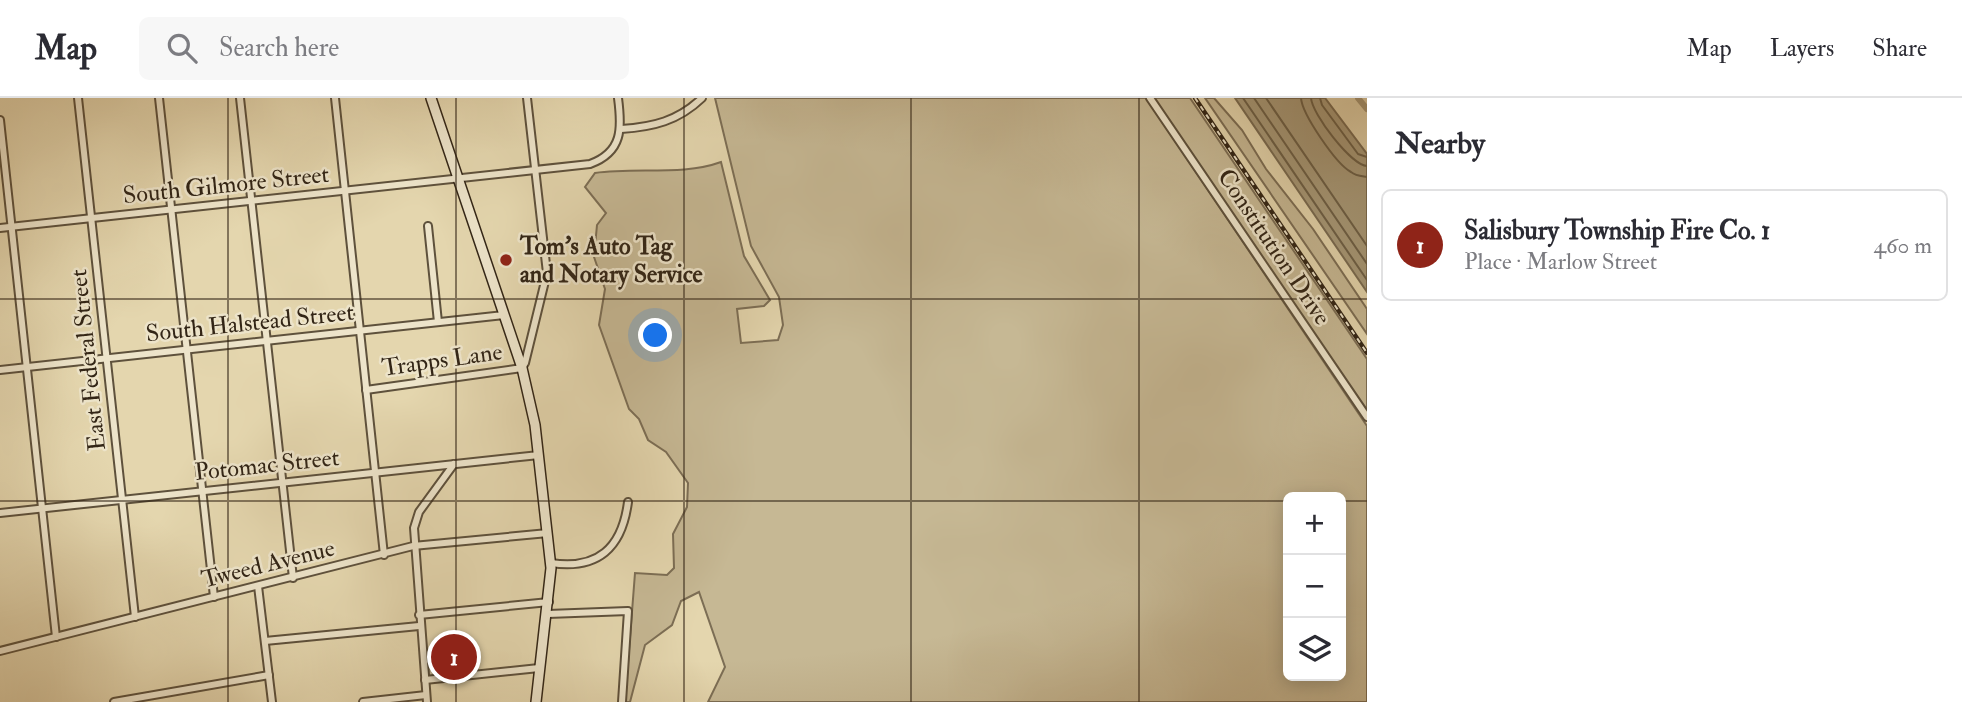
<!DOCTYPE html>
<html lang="en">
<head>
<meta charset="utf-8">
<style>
  body { margin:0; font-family:"IM FELL Double Pica",serif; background:#f7f7f7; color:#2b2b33 }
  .controls { position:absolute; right:21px; bottom:21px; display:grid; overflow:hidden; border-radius:10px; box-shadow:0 4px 18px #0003 }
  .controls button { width:63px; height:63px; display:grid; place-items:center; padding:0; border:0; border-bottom:2px solid #e1e1e2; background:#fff; color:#2b2b33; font:35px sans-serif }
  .you { position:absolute; left:656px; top:238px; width:24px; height:24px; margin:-18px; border:5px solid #fff; border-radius:50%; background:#1a73e8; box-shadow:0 0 0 10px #1a73e833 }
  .badge { display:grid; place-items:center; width:46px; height:46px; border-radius:50%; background:#8f2418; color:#fff; font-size:23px; font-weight:700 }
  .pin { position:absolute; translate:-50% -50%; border:4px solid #fff; box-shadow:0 2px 7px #0006 }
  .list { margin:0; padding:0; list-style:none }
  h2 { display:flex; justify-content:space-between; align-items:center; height:91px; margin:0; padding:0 28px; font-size:30px }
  h2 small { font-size:23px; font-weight:400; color:#7c7c81 }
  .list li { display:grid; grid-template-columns:46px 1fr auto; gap:21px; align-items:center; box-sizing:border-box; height:112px; margin:0 14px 14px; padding:0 14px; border:2px solid #e1e1e2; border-radius:10px }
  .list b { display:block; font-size:26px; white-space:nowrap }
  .list p { margin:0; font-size:23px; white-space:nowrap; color:#7c7c81 }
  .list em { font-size:23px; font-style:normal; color:#7c7c81 }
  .icon { flex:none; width:38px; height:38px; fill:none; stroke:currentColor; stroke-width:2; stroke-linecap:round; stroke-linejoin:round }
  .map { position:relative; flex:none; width:1367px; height:604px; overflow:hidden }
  header { display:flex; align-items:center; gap:42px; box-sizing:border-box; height:98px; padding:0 35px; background:#fff; border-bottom:2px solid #e1e1e2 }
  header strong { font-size:33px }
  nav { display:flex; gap:38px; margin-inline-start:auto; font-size:24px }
  .search { width:490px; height:63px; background:#f7f7f7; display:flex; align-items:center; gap:18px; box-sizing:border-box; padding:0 24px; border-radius:10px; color:#7c7c81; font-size:26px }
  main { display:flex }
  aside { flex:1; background:#fff }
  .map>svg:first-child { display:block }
  .green { fill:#c6b894; stroke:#7c6e55; stroke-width:2; fill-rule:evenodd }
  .water { fill:#a79a7a; stroke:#786b52; stroke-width:2 }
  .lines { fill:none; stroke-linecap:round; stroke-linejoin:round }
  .shore { stroke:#6c6048; stroke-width:2 }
  .canal { stroke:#a79a7a; stroke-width:6 }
  .minor-casing { stroke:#5e513c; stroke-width:10 }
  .secondary-casing { stroke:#322516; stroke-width:12 }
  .minor { stroke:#ede4ca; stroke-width:6 }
  .secondary { stroke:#ede4ca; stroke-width:9 }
  .rail-casing { stroke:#322516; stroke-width:4.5 }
  .rail { stroke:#ede4ca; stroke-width:2; stroke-dasharray:5; stroke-linecap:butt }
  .grid { fill:none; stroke:#322516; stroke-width:2; stroke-opacity:0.55 }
  .poi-dot { fill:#8f2418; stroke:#ede4ca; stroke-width:2.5 }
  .labels { text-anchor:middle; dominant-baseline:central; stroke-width:5; stroke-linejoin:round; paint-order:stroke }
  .street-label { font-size:24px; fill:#322516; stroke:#ede4ca }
  .poi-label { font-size:24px; font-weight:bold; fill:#322516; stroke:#ede4ca; text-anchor:start }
</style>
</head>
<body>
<header>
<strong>Map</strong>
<div class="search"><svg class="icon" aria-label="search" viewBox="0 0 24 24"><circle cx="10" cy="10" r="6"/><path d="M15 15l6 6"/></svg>Search here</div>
<nav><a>Map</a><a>Layers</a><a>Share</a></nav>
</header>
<main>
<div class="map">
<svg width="1367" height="604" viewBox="0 0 1367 604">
  <rect width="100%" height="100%" fill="#e4d6ae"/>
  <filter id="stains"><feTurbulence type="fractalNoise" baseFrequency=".00286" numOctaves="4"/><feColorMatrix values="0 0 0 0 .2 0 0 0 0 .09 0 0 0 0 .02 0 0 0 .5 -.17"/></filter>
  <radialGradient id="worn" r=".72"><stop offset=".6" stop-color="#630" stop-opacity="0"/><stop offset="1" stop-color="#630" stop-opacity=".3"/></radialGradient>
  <!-- green -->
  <g class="green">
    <path d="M715 0H1146L1367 328V604H708L725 569 699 494 681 503 672 527 645 547 630 604H625L635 475 667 477 674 470 673 436 687 409 688 385 666 354 648 342 639 321 629 311 599 227 605 191 594 159 597 127 606 115 585 89 595 75C636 69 683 78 721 64L744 158 770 202 764 208 737 211 741 245 778 242 783 227 779 199 751 148ZM1288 399H1341V578H1288Z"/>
    <path d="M1154 0H1190L1367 261V314Z"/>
    <path d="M1205 0H1214L1242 32 1266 71 1313 131 1367 211V236Z"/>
  </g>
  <!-- water -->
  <path class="water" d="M1235 0H1325L1367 56V194Z"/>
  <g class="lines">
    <!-- shore -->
    <g class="shore">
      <path d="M1243 0 1367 182"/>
      <path d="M1254 0 1367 166"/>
      <path d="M1266 0 1367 148"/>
      <path d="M1301 0C1302 16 1336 66 1351 74 1356 78 1361 78 1367 79"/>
      <path d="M1311 0C1312 16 1351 67 1367 68"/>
      <path d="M1320 0 1322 7 1358 56 1367 59"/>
    </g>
    <!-- canal -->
    <path class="canal" d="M1358 0 1367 11"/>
    <!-- minor casing -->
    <g class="minor-casing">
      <g id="minor">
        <path d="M78 0 135 519"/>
        <path d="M159 0 214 499"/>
        <path d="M240 0 293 480"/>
        <path d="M335 0 384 457"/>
        <path d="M1150 0 1367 319"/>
        <path d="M0 22 56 539"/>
        <path d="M621 31C653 29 678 23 702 0"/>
        <path d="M428 128 438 224"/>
        <path d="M0 130 590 66C623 54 622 30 618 0"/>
        <path d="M0 272 504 217"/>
        <path d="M366 292 522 270 525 265 547 175 527 0"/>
        <path d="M0 415 539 357"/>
        <path d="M551 465C598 472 622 450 628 404"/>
        <path d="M258 488 272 604"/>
        <path d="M548 516 628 513 622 604"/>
        <path d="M419 517 549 504"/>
        <path d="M265 543 419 528"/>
        <path d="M0 553 413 448 548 435"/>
        <path d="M425 582 539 570"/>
        <path d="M114 604 269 577"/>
        <path d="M363 604 426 597"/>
        <path d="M427 604 414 430 419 414 454 366"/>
      </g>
    </g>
    <!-- secondary casing -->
    <g class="secondary-casing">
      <path id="secondary" d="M431 0 522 270 535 327 551 470 536 604"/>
    </g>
    <!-- minor -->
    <use href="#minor" class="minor"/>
    <!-- secondary -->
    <use href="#secondary" class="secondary"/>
    <!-- rail casing -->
    <g class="rail-casing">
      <path id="rail" d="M1195 0 1367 255"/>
    </g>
    <!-- rail -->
    <use href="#rail" class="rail"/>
  </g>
  <!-- grid -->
  <path class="grid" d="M228 0V604M456 0V604M684 0V604M911 0V604M1139 0V604M0 201H1367M0 403H1288M1341 403H1367"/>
  <!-- markers -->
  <circle class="poi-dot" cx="506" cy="162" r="7"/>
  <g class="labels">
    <!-- street labels -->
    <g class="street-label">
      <text transform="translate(226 87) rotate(-6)">South Gilmore Street</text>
      <text transform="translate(1274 149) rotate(56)">Constitution Drive</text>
      <text transform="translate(250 225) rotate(-6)">South Halstead Street</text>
      <text transform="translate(88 262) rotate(-96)">East Federal Street</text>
      <text transform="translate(442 262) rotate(-8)">Trapps Lane</text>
      <text transform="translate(267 367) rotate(-6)">Potomac Street</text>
      <text transform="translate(268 466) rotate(-14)">Tweed Avenue</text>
    </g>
    <!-- poi labels -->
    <g class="poi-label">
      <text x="520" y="148">Tom's Auto Tag<tspan x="520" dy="28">and Notary Service</tspan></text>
    </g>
  </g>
  <rect width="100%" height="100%" filter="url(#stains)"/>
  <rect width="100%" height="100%" fill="url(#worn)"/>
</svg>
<div class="controls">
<button>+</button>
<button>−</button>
<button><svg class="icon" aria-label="layers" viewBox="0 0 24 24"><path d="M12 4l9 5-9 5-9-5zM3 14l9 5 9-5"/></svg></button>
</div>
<div class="you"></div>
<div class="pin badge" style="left:454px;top:559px">1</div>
</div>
<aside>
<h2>Nearby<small></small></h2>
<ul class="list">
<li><span class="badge">1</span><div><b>Salisbury Township Fire Co. 1</b><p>Place · Marlow Street</p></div><em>460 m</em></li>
</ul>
</aside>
</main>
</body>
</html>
